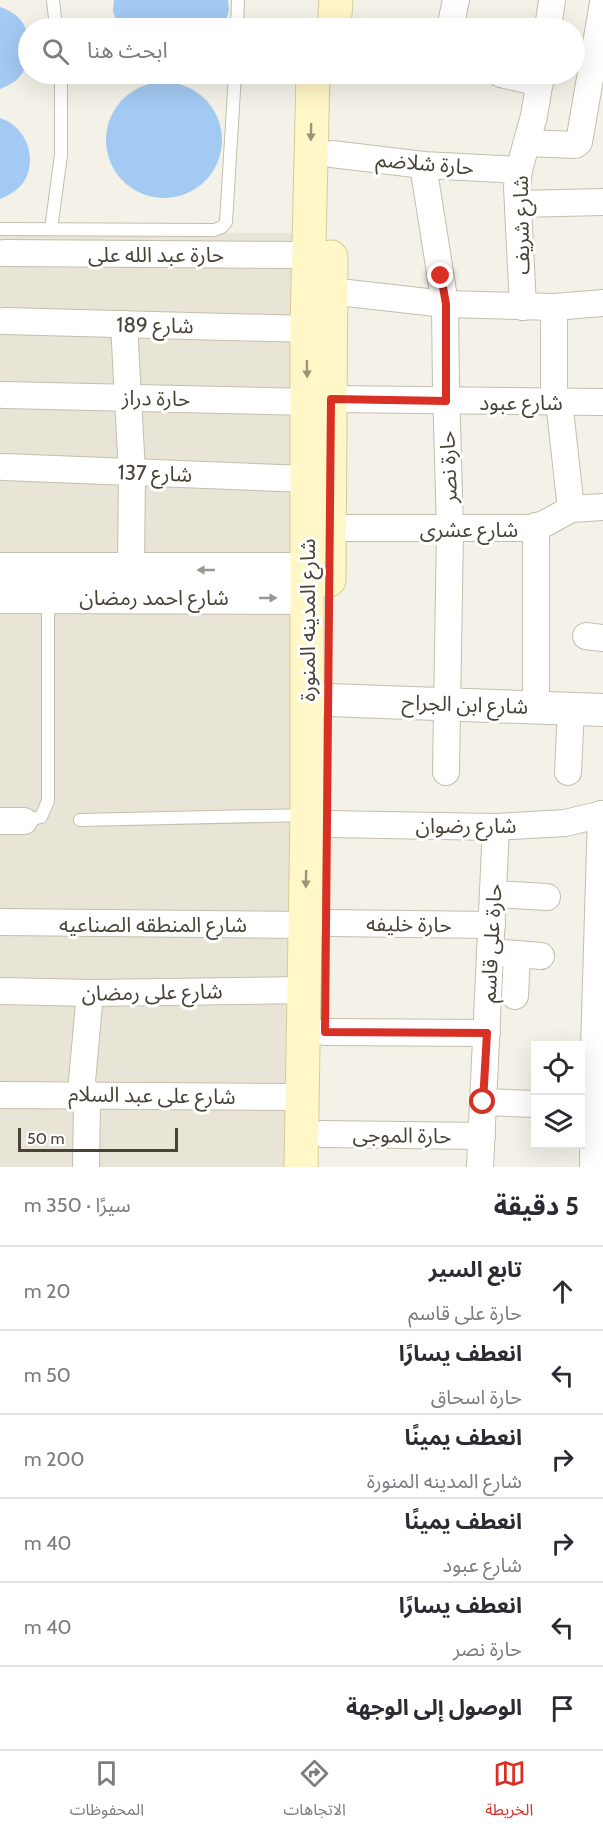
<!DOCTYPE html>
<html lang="ar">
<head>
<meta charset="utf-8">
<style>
  body { margin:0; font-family:Cabin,"Noto Sans Arabic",sans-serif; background:#f7f7f7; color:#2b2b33; direction:rtl }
  .controls { position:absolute; right:18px; bottom:18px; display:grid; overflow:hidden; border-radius:0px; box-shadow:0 6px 24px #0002 }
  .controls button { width:54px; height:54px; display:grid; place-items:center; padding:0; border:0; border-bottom:2px solid #e1e1e2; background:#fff; color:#2b2b33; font:30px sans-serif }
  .scale { position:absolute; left:18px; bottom:15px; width:160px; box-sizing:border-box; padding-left:6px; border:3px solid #484336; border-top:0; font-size:16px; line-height:21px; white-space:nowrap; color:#484336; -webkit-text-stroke:4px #fff; paint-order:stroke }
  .stop { position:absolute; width:18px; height:18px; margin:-14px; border:4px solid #d93025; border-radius:50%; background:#fff }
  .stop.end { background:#d93025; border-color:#fff; box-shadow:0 2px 6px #0008 }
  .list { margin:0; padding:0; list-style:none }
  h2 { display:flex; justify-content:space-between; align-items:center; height:78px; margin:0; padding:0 24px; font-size:26px }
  h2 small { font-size:20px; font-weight:400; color:#7c7c81 }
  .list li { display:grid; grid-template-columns:39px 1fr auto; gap:18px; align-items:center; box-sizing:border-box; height:84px; padding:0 24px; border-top:2px solid #e1e1e2 }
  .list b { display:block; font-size:22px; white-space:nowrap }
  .list p { margin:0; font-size:20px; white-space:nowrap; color:#7c7c81 }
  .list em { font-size:20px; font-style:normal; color:#7c7c81 }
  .icon { flex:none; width:33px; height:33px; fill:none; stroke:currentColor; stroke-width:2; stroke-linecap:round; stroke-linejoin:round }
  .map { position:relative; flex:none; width:603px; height:1167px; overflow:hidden; direction:ltr }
  .search { position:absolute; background:#fff; box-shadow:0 6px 24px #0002; left:18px; right:18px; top:18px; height:66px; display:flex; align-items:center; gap:15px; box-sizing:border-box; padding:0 21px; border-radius:33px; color:#7c7c81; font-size:22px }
  .sheet { height:582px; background:#fff }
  nav { display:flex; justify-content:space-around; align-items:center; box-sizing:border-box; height:84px; border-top:2px solid #e1e1e2; background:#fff; font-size:16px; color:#7c7c81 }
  nav a { display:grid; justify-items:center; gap:3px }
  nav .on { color:#d93025 }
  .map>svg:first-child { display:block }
  .residential { fill:#e9e5d6 }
  .water { fill:#a3caf3 }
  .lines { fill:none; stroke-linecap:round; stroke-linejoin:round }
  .service-casing { stroke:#c3bead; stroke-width:14 }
  .minor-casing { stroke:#c3bead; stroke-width:28 }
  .tertiary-casing { stroke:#c3bead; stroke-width:34 }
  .secondary-casing { stroke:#d6cb97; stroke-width:35 }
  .service { stroke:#fff; stroke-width:12 }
  .minor { stroke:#fff; stroke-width:26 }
  .tertiary { stroke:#fff; stroke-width:32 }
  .secondary { stroke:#fff7c7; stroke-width:33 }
  .oneway { fill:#9a9477 }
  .oneway2 { fill:#9a9890 }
  .route { stroke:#d93025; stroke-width:8 }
  .labels { text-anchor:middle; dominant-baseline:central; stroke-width:6; stroke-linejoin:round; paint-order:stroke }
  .street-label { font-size:21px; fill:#484336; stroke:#fff }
</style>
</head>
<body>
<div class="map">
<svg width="603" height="1167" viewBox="0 0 603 1167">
  <rect width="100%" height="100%" fill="#f4f2e8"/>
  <!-- residential -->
  <g class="residential">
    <path d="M0 231 308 233 303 565 0 563Z"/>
    <path d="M0 591 307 598 296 1167H0Z"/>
  </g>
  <!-- water -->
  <g class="water">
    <path d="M114 0H228L229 10 224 28H118L113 11Z"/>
    <path d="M0 7C20 14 28 25 28 45 28 69 23 80 0 89Z"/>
    <circle cx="164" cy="140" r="58"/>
    <path d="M0 118C26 126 39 159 23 183 17 191 9 195 0 199Z"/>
  </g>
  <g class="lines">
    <!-- service casing -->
    <g class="service-casing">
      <g id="service">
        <path d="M53 0 56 28"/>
        <path d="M237 28 238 0"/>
        <path d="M0 229 214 230 222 227 226 222 235 74"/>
        <path d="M51 229 61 155V74"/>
        <path d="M80 820 307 815"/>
        <path d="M24 821 41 817 48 801V598"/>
      </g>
    </g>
    <!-- minor casing -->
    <g class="minor-casing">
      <g id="minor">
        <path d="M450 28 456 0"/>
        <path d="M548 28 552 0"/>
        <path d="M501 74 540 83"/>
        <path d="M527 143 575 145 579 142 603 3"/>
        <path d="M332 154 423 165 519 170"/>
        <path d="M423 165 445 304 446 388 450 530 446 772"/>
        <path d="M518 204 603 202"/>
        <path d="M4 253 308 255"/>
        <path d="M330 291 445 304 554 307 603 303"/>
        <path d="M523 307 517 187 519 170 534 116 541 74"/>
        <path d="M554 307V400L560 410 571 509"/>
        <path d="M4 321 307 329"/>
        <path d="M124 324 132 472 131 570"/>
        <path d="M4 395 308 402"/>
        <path d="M331 399 603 402"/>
        <path d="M4 467 307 479"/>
        <path d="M330 528H529L544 524 571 509 603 507"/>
        <path d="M586 636 603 638"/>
        <path d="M536 707V526"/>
        <path d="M568 772 571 708"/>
        <path d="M0 821H24"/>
        <path d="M328 824 496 827 565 823 603 814"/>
        <path d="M493 894 547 897"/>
        <path d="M0 922 305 925"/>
        <path d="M327 923 492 925"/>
        <path d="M490 952 541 956"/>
        <path d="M0 991 90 993 305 990"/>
        <path d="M515 996 517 954"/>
        <path d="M325 1032 487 1033"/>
        <path d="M0 1095 304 1097"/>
        <path d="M483 1102 536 1104"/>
        <path d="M323 1134 482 1136"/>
        <path d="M86 1167 87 1104 82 1081 90 993"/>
        <path d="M480 1167 496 827"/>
        <path d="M593 1167V1082L601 814"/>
      </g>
    </g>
    <!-- tertiary casing -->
    <g class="tertiary-casing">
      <g id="tertiary">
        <path d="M0 569H307"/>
        <path d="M0 597 307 598"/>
        <path d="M328 700 603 710"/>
      </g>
    </g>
    <!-- secondary casing -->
    <g class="secondary-casing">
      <g id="secondary">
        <path d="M334 28 336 0"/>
        <path d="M329 580 331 257"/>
        <path d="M301 1167 307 815V329L313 74"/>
      </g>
    </g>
    <!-- service -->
    <use href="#service" class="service"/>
    <!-- minor -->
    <use href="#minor" class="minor"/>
    <!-- tertiary -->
    <use href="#tertiary" class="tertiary"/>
    <!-- secondary -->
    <use href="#secondary" class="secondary"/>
  </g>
  <!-- one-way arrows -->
  <defs><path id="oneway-solid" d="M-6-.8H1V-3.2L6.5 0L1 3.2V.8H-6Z" transform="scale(1.5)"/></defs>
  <g class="oneway">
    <use href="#oneway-solid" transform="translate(311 132) rotate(91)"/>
    <use href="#oneway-solid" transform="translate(307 369) rotate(89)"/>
    <use href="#oneway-solid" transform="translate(306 879) rotate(91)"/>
  </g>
  <g class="oneway2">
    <use href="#oneway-solid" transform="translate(206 570) rotate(180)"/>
    <use href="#oneway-solid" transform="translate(268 598)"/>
  </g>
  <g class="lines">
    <!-- route -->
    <path class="route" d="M441 276 446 304V401L331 399 325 1032 487 1033 483 1102"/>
  </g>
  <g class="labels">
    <!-- street labels -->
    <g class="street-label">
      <text transform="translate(425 163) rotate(5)">حارة شلاضم</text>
      <text transform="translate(521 225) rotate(-91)">شارع شريف</text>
      <text x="156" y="254">حارة عبد الله على</text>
      <text transform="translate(155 325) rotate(1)">شارع 189</text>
      <text transform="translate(156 398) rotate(1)">حارة دراز</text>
      <text x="521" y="402">شارع عبود</text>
      <text transform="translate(448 467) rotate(-92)">حارة نصر</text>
      <text transform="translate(155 473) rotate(2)">شارع 137</text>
      <text x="469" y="529">شارع عشرى</text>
      <text x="154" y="597">شارع احمد رمضان</text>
      <text transform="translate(307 620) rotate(-90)">شارع المدينه المنورة</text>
      <text transform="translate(465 704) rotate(2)">شارع ابن الجراح</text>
      <text x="466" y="825">شارع رضوان</text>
      <text x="153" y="924">شارع المنطقه الصناعيه</text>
      <text transform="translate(409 924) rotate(1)">حارة خليفه</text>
      <text transform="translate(491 943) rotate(-87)">حارة على قاسم</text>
      <text transform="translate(152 992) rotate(-1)">شارع على رمضان</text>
      <text transform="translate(152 1095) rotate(1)">شارع على عبد السلام</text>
      <text transform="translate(402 1135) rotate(1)">حارة الموجى</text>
    </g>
  </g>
</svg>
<div class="controls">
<button><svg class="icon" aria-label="locate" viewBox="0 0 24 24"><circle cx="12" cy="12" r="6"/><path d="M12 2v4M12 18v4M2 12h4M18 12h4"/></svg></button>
<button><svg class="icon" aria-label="layers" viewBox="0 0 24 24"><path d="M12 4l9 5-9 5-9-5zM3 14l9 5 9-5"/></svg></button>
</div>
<div class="scale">50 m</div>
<div class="stop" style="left:483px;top:1102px"></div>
<div class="stop end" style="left:441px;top:276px"></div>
<div class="search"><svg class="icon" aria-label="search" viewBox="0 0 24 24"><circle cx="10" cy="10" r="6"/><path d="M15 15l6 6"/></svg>ابحث هنا</div>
</div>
<section class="sheet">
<h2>5 دقيقة<small>سيرًا · 350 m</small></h2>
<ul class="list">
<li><svg class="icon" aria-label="ahead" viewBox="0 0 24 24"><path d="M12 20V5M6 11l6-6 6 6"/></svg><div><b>تابع السير</b><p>حارة على قاسم</p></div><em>20 m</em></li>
<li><svg class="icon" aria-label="left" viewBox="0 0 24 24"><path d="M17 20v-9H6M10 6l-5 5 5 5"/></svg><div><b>انعطف يسارًا</b><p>حارة اسحاق</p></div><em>50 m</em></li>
<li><svg class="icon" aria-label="right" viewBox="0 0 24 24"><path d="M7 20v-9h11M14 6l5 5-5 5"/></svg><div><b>انعطف يمينًا</b><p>شارع المدينه المنورة</p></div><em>200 m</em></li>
<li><svg class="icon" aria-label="right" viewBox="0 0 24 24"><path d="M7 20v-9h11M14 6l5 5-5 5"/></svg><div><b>انعطف يمينًا</b><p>شارع عبود</p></div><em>40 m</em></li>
<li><svg class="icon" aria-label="left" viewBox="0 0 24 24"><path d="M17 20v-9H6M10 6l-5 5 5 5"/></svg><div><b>انعطف يسارًا</b><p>حارة نصر</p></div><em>40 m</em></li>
<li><svg class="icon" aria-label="arrive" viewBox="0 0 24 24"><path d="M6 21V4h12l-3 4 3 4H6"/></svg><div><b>الوصول إلى الوجهة</b></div></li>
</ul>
</section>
<nav>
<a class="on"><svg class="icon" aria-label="map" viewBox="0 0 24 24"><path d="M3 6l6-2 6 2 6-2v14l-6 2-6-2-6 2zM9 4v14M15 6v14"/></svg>الخريطة</a>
<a><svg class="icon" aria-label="directions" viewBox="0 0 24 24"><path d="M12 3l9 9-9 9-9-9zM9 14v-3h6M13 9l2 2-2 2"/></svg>الاتجاهات</a>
<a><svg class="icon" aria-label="saved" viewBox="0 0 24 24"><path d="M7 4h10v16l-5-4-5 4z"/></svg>المحفوظات</a>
</nav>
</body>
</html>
